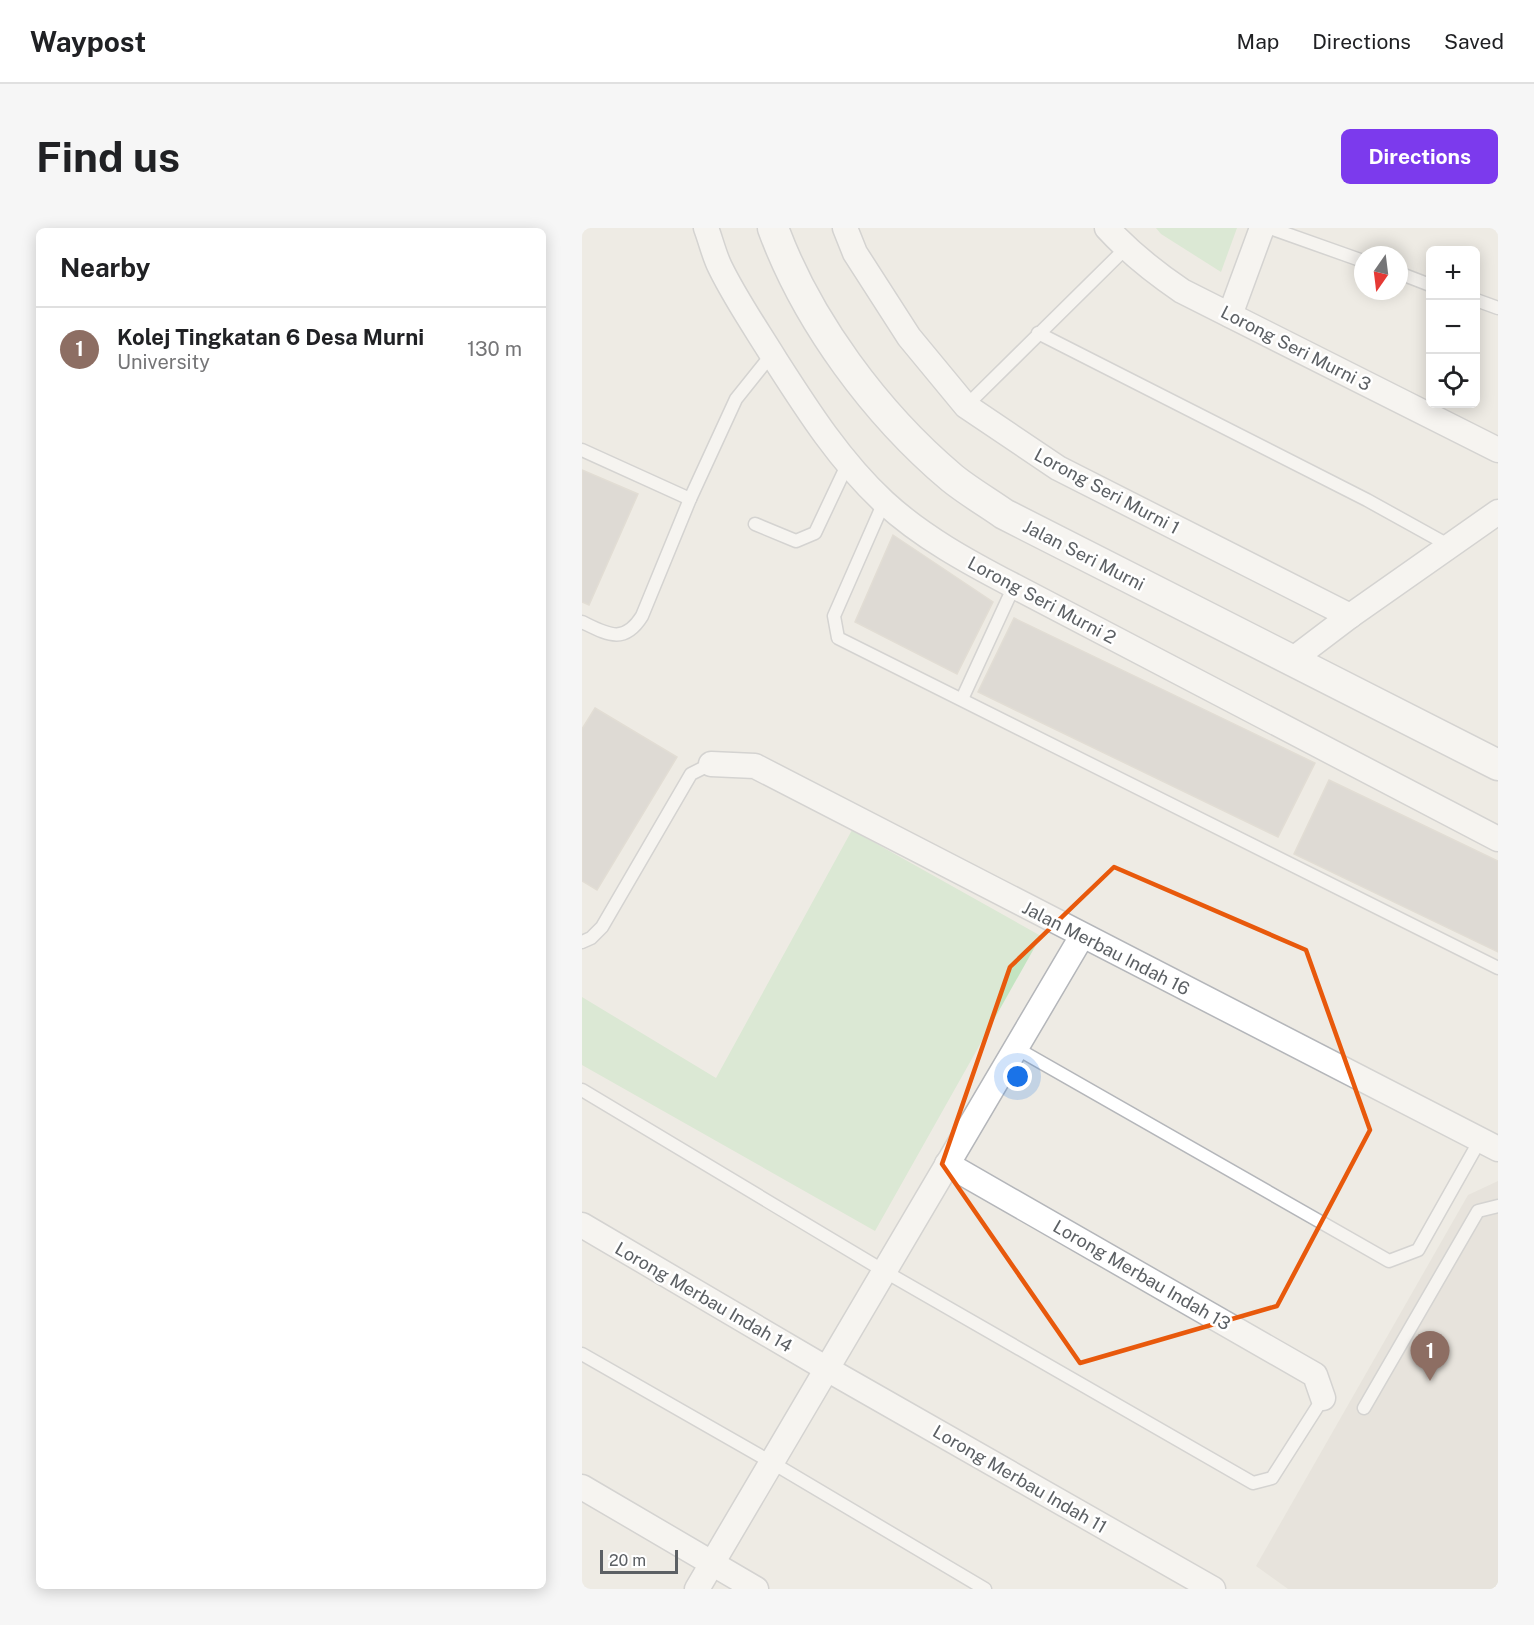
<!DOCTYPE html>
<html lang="en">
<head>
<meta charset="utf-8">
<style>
  body { margin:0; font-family:"Public Sans",sans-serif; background:#f6f6f6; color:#202124 }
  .controls { position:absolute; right:18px; top:18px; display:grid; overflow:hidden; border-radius:9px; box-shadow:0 3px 15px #0003 }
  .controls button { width:54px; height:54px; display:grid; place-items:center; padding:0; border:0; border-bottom:2px solid #e0e0e0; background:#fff; color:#202124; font:30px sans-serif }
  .compass { position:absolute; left:772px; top:18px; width:54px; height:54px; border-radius:50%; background:#fff; box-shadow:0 3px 15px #0003; rotate:194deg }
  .scale { position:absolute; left:18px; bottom:15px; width:78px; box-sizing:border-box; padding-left:6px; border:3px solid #5c6064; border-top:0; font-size:16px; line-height:21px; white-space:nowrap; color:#5c6064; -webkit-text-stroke:4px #fff; paint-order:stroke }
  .you { position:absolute; left:436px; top:849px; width:21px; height:21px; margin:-15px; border:4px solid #fff; border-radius:50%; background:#1a73e8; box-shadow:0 0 0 9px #1a73e833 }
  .badge { display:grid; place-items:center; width:39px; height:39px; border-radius:50%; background:#7c3aed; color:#fff; font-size:20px; font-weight:700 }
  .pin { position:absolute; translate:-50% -50px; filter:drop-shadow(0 2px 3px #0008) }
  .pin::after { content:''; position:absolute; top:32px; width:21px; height:18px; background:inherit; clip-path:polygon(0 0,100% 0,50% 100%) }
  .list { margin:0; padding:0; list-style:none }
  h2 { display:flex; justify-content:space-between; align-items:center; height:78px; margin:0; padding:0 24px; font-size:26px }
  h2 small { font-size:20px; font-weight:400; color:#757577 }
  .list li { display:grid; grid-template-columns:39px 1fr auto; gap:18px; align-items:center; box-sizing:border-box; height:84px; padding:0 24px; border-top:2px solid #e0e0e0 }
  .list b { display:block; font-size:22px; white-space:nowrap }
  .list p { margin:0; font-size:20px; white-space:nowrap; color:#757577 }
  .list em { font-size:20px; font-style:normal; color:#757577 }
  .icon { flex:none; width:33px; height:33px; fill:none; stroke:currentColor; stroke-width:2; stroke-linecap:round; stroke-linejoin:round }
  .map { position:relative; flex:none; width:916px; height:1361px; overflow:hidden; border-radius:9px }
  header { display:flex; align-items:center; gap:36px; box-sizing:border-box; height:84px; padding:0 30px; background:#fff; border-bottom:2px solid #e0e0e0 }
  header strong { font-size:28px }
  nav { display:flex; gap:33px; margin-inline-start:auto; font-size:21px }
  .intro { display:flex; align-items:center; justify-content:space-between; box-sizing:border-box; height:144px; padding:0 36px }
  h1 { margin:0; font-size:42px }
  .button { padding:15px 27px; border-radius:9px; background:#7c3aed; color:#fff; font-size:21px; font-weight:700 }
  main { display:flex; gap:36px; padding:0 36px }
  aside { flex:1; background:#fff; border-radius:9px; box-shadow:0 3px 15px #0003 }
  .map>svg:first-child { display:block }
  .education { fill:#dddad2 }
  .green { fill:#c3e4c1 }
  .building { fill:#c9c6c1; stroke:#d2ccc2; stroke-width:1.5 }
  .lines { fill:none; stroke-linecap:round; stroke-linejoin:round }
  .service-casing { stroke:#b4b6ba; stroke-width:15 }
  .minor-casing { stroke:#b4b6ba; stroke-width:27 }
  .tertiary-casing { stroke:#b4b6ba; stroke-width:33 }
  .service { stroke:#fff; stroke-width:12 }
  .minor { stroke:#fff; stroke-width:24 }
  .tertiary { stroke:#fff; stroke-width:30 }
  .marked { fill:none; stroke:#e8590c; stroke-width:4.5; stroke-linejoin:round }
  .labels { text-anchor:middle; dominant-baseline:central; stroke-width:5; stroke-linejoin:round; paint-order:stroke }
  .street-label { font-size:18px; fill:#5c6064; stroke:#fff }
</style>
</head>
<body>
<header>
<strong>Waypost</strong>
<nav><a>Map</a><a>Directions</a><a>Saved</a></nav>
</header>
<div class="intro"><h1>Find us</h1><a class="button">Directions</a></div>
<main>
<aside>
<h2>Nearby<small></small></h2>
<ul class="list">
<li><span class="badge" style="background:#8d6e63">1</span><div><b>Kolej Tingkatan 6 Desa Murni</b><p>University</p></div><em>130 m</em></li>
</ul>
</aside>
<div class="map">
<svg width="916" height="1361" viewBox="0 0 916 1361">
  <rect width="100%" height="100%" fill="#eeebe4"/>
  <!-- education -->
  <path class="education" d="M916 953V1361H706L674 1338 886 967Z"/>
  <!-- green -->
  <g class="green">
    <path d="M574 0H655L639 44 579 6Z"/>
    <path d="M270 602 459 708 293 1003 0 837V769L134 850Z"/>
  </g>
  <!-- building -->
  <g class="building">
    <path d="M0 242 56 266 7 377 0 374Z"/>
    <path d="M311 307 411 374 375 446 273 394Z"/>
    <path d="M432 390 733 535 696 609 396 464Z"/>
    <path d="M13 480 95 529 15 662 0 653V501Z"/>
    <path d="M747 552 916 633V724L712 626Z"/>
  </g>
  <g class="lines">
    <!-- service casing -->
    <g class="service-casing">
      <g id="service">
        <path d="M688 0 781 33"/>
        <path d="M817 45 848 57"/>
        <path d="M894 72 916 80"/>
        <path d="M456 105 785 272 868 318"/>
        <path d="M384 178 543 21"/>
        <path d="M0 222 108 271"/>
        <path d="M302 274 252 388 256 410 916 740"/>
        <path d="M173 296 214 313 233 305 266 235"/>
        <path d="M0 394C25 406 42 417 60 388L108 271 154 171 190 126"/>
        <path d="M380 471 432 358"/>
        <path d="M0 714 9 710 20 699 109 546 129 536"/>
        <path d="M434 820 807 1033 836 1022 898 912"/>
        <path d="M0 862 302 1043 671 1255 690 1250 741 1170"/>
        <path d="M0 1126 189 1234 403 1361"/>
        <path d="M782 1180 896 983 916 978"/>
      </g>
    </g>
    <!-- minor casing -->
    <g class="minor-casing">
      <g id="minor">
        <path d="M124 0C129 13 132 27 138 39 154 72 175 102 194 133 226 183 258 233 302 274 340 309 386 334 432 358L916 611"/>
        <path d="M263 0 273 25 327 109 384 178 476 240 768 388"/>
        <path d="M525 0C548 25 572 44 600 63L916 222"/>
        <path d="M648 87 680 0"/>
        <path d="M710 432 768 388 916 284"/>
        <path d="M129 536 173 538 916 921"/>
        <path d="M365 936 733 1147 741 1170"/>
        <path d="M0 997 245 1141 631 1361"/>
        <path d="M0 1259 174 1361"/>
        <path d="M115 1361 500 708"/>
      </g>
    </g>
    <!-- tertiary casing -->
    <g class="tertiary-casing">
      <path id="tertiary" d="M191 0C225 93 294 186 370 250 386 263 405 274 422 286L916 537"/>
    </g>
    <!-- service -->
    <use href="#service" class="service"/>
    <!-- minor -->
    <use href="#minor" class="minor"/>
    <!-- tertiary -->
    <use href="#tertiary" class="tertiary"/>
  </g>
  <!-- marked area -->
  <path d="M0 0H916V1361H0ZM532 639 724 722 788 902 695 1078 498 1135 360 936 428 739Z" fill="#eeebe4" fill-opacity=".55" fill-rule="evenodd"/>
  <path class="marked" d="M532 639 724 722 788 902 695 1078 498 1135 360 936 428 739Z"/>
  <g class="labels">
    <!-- street labels -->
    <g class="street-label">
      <text transform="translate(714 120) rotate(27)">Lorong Seri Murni 3</text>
      <text transform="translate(525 263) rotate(28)">Lorong Seri Murni 1</text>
      <text transform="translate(502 327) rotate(27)">Jalan Seri Murni</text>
      <text transform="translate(460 372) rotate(28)">Lorong Seri Murni 2</text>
      <text transform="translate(524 720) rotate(27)">Jalan Merbau Indah 16</text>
      <text transform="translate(560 1047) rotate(30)">Lorong Merbau Indah 13</text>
      <text transform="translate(122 1069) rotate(30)">Lorong Merbau Indah 14</text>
      <text transform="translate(438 1251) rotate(30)">Lorong Merbau Indah 11</text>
    </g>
  </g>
</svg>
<div class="controls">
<button>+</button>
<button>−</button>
<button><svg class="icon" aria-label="locate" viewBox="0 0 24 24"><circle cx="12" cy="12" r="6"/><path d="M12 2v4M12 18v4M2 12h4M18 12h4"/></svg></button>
</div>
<svg class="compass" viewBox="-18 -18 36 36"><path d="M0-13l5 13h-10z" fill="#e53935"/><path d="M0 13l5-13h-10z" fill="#757577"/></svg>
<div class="scale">20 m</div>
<div class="you"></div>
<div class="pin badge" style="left:848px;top:1153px;background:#8d6e63">1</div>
</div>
</main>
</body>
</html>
